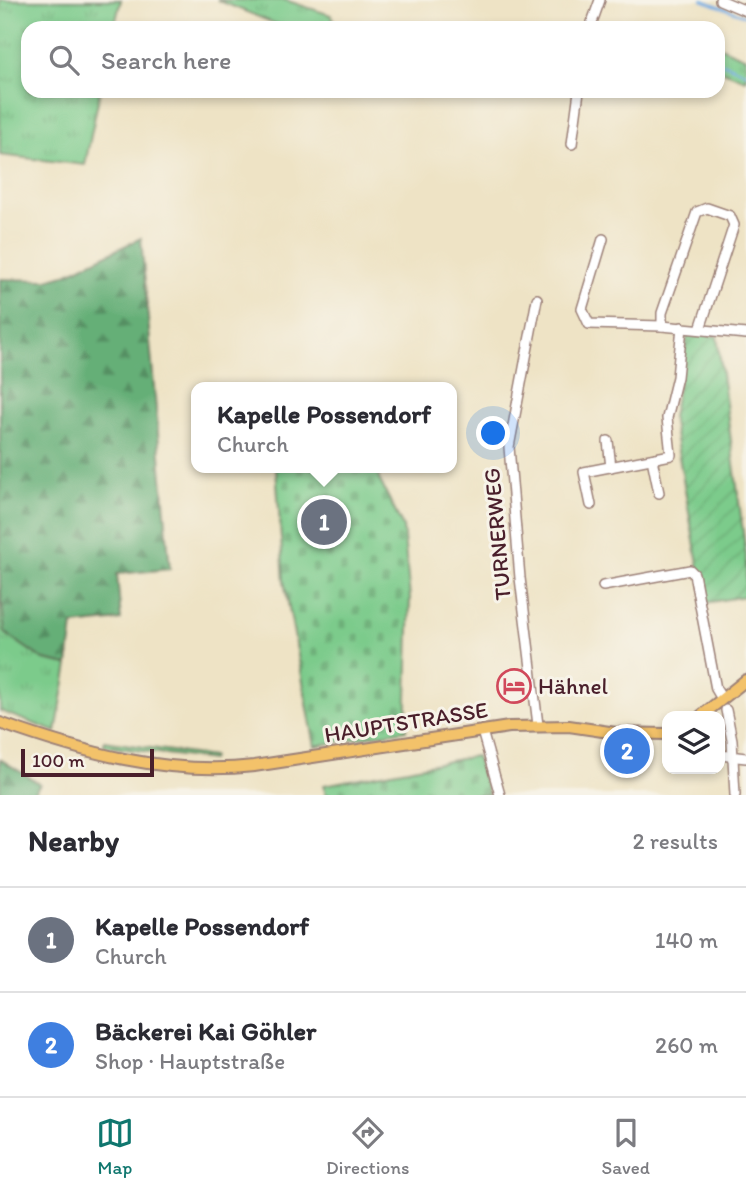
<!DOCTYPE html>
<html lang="en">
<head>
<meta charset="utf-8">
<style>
  body { margin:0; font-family:Itim,sans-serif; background:#f2f2f3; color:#2b2b33 }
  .controls { position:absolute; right:21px; bottom:21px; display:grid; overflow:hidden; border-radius:14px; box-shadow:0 4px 10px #0003 }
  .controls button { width:63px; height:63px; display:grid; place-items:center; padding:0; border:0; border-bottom:2px solid #e1e1e2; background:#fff; color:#2b2b33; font:35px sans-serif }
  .scale { position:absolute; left:21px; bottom:18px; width:133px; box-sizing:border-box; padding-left:7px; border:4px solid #4a1f2b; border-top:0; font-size:19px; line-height:24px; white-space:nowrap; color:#4a1f2b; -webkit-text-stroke:5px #f7f3e8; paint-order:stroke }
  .you { position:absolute; left:494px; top:434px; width:24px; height:24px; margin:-18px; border:5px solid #fff; border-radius:50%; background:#1a73e8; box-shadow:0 0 0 10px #1a73e833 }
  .badge { display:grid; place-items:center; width:46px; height:46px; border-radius:50%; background:#0f766e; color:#fff; font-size:23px; font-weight:700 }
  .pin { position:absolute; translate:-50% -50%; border:4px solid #fff; box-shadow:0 2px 7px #0006 }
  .popup { position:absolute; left:191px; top:382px; width:266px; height:91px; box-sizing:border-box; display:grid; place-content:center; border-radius:14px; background:#fff; filter:drop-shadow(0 2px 5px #0005); font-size:23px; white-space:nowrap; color:#7c7c81 }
  .popup b { font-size:26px; color:#2b2b33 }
  .popup::after { content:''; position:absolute; left:50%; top:100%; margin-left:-14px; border:14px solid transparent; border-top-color:#fff }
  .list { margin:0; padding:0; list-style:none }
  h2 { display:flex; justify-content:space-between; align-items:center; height:91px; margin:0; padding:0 28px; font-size:30px }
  h2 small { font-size:23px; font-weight:400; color:#7c7c81 }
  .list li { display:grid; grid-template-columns:46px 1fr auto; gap:21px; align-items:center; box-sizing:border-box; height:105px; padding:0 28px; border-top:2px solid #e1e1e2 }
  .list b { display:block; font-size:26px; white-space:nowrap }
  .list p { margin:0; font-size:23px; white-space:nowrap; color:#7c7c81 }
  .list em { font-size:23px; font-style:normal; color:#7c7c81 }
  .icon { flex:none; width:38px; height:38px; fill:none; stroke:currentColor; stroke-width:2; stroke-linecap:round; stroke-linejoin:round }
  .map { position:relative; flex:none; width:746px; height:795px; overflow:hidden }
  .search { position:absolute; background:#fff; box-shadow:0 4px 10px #0003; left:21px; right:21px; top:21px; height:77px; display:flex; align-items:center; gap:18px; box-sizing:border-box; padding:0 24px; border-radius:21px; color:#7c7c81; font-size:26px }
  .sheet { height:301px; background:#fff }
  nav { display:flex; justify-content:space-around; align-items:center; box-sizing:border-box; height:98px; border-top:2px solid #e1e1e2; background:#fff; font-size:19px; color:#7c7c81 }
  nav a { display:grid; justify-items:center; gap:4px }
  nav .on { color:#0f766e }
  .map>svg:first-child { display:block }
  .grass { fill:url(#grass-tufts); stroke:#63755b; stroke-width:2 }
  .forest { fill:url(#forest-firs); stroke:#586751; stroke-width:2 }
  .cemetery { fill:url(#cemetery-stones); stroke:#63755b; stroke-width:2 }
  .garden { fill:url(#garden-furrows); stroke:#63755b; stroke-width:2 }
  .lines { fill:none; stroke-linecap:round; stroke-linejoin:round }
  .stream { stroke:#75ace3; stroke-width:2.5 }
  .minor-casing { stroke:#9c8178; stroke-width:12 }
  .major-casing { stroke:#9c8178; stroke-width:14 }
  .minor { stroke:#fff; stroke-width:9 }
  .major { stroke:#f3c26a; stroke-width:10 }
  .labels { text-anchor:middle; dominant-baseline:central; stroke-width:6; stroke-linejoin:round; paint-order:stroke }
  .street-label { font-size:23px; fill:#4a1f2b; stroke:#f7f3e8 }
  .poi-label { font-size:23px; fill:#4a1f2b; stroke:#f7f3e8; text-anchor:start }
</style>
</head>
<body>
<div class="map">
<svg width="746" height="795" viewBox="0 0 746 795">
  <defs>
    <pattern id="grass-tufts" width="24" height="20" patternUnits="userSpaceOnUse" patternTransform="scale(1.75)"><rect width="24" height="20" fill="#7ccb8b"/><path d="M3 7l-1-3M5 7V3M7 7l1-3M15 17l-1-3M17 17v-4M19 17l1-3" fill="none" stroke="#6dae78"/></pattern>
    <pattern id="forest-firs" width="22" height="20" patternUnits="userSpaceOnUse" patternTransform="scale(1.75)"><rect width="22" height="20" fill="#65af77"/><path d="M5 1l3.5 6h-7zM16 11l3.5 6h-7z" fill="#558e62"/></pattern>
    <pattern id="cemetery-stones" width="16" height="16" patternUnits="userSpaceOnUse" patternTransform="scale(1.75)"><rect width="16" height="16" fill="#7ccb8b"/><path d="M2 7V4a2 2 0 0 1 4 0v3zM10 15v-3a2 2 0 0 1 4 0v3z" fill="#6dae78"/></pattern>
    <pattern id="garden-furrows" width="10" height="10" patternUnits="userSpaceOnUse" patternTransform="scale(1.75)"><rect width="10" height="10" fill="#7ccb8b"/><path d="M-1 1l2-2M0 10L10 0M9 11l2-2" fill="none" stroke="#6dae78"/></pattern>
  </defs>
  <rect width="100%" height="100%" fill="#f7f3e8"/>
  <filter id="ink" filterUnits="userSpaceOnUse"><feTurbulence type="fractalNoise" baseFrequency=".0143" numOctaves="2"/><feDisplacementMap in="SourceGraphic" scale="14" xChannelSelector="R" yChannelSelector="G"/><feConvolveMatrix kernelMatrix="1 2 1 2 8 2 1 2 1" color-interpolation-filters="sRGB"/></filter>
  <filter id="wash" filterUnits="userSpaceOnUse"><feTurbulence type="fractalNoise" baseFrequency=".00686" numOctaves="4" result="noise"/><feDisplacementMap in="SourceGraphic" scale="28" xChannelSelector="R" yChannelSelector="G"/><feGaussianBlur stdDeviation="1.57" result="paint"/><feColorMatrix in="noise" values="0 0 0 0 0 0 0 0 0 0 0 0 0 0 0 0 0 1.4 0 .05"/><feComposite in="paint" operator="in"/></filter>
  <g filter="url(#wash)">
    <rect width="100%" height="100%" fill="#eee3c5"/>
    <!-- grass -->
    <g class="grass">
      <path d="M0 0H121L114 28H28V91H100L85 165 0 155Z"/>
      <path d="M217 0H285L331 15 335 23 333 28H286Z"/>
      <path d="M718 46 746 58V80L718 69Z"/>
      <path d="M0 583 5 633 44 660 68 665 56 732 0 711Z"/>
      <path d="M104 741 213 757 212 760 104 746Z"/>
    </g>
    <!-- forest -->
    <g class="forest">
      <path d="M141 238 170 569 117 574 121 620 73 625 68 665 44 660 5 633 0 583V279L47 280 64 275Z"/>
      <path d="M0 759 40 784 32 795H0Z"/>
    </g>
    <!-- cemetery -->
    <g class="cemetery">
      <path d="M276 468H378L379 479 403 527 410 598 406 730 315 746 284 581Z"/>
      <path d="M476 756 489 795H326L324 785Z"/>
    </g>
    <!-- garden -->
    <path class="garden" d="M688 334 717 336 746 554V596L705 603 672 417Z"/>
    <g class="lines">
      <!-- stream -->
      <g class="stream">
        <path d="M702 0 746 16"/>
        <path d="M723 63 746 73"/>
      </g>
    </g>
  </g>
  <g filter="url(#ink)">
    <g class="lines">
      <!-- minor casing -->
      <g class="minor-casing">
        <g id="minor">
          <path d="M720 0 746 11"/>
          <path d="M590 28 600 0"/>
          <path d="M572 144 579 91"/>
          <path d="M603 239 582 309 589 324 662 326 746 334"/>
          <path d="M537 299 509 447 520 578 538 725"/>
          <path d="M662 326V313L697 212 707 208 730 216 734 225 700 329"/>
          <path d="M608 441 611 467"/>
          <path d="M652 459 659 493"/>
          <path d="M591 505 584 472 671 455 667 418 677 377 682 327"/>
          <path d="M603 586 690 570 694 574 716 689 722 699"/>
          <path d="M726 710 732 740 735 795"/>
          <path d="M482 731 500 795"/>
          <path d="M720 755 746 758"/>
        </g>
      </g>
      <!-- major casing -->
      <g class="major-casing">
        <g id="major">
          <path d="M701 716 746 680"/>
          <path d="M0 723C81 752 167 776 254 766L509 727 569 726 616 733 667 734"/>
        </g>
      </g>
      <!-- minor -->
      <use href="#minor" class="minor"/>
      <!-- major -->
      <use href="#major" class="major"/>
    </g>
  </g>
  <!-- icons -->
  <defs>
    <g id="hotel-ring" transform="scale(1.75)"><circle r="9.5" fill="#f7f3e8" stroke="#d1495b" stroke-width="1.5"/><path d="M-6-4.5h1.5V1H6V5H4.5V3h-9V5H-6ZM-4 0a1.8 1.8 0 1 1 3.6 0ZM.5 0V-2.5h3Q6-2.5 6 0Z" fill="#d1495b"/></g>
  </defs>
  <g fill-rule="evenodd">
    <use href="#hotel-ring" x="514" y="686"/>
  </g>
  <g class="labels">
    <!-- street labels -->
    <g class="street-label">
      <text transform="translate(497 534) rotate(-95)">TURNERWEG</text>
      <text transform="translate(406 722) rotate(-9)">HAUPTSTRASSE</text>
    </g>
    <!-- poi labels -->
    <g class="poi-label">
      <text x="538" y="686">Hähnel</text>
    </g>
  </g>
</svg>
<div class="controls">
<button><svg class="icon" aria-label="layers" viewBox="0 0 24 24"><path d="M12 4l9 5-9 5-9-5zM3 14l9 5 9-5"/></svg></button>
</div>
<div class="scale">100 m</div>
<div class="you"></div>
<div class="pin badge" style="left:324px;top:522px;background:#6b7280">1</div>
<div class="popup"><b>Kapelle Possendorf</b>Church</div>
<div class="pin badge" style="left:627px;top:751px;background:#3f7fe0">2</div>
<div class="search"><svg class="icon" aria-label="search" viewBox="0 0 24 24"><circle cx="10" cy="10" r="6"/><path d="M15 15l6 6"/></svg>Search here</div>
</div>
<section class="sheet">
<h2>Nearby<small>2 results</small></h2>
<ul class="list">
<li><span class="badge" style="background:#6b7280">1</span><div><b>Kapelle Possendorf</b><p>Church</p></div><em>140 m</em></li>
<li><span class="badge" style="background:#3f7fe0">2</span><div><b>Bäckerei Kai Göhler</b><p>Shop · Hauptstraße</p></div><em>260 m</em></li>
</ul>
</section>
<nav>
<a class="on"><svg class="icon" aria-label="map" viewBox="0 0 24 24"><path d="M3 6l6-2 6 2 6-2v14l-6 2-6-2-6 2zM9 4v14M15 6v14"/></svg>Map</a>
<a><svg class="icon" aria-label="directions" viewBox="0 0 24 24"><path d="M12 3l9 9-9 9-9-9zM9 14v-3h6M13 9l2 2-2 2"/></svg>Directions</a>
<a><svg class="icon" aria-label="saved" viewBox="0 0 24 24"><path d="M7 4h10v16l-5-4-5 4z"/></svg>Saved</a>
</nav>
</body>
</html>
